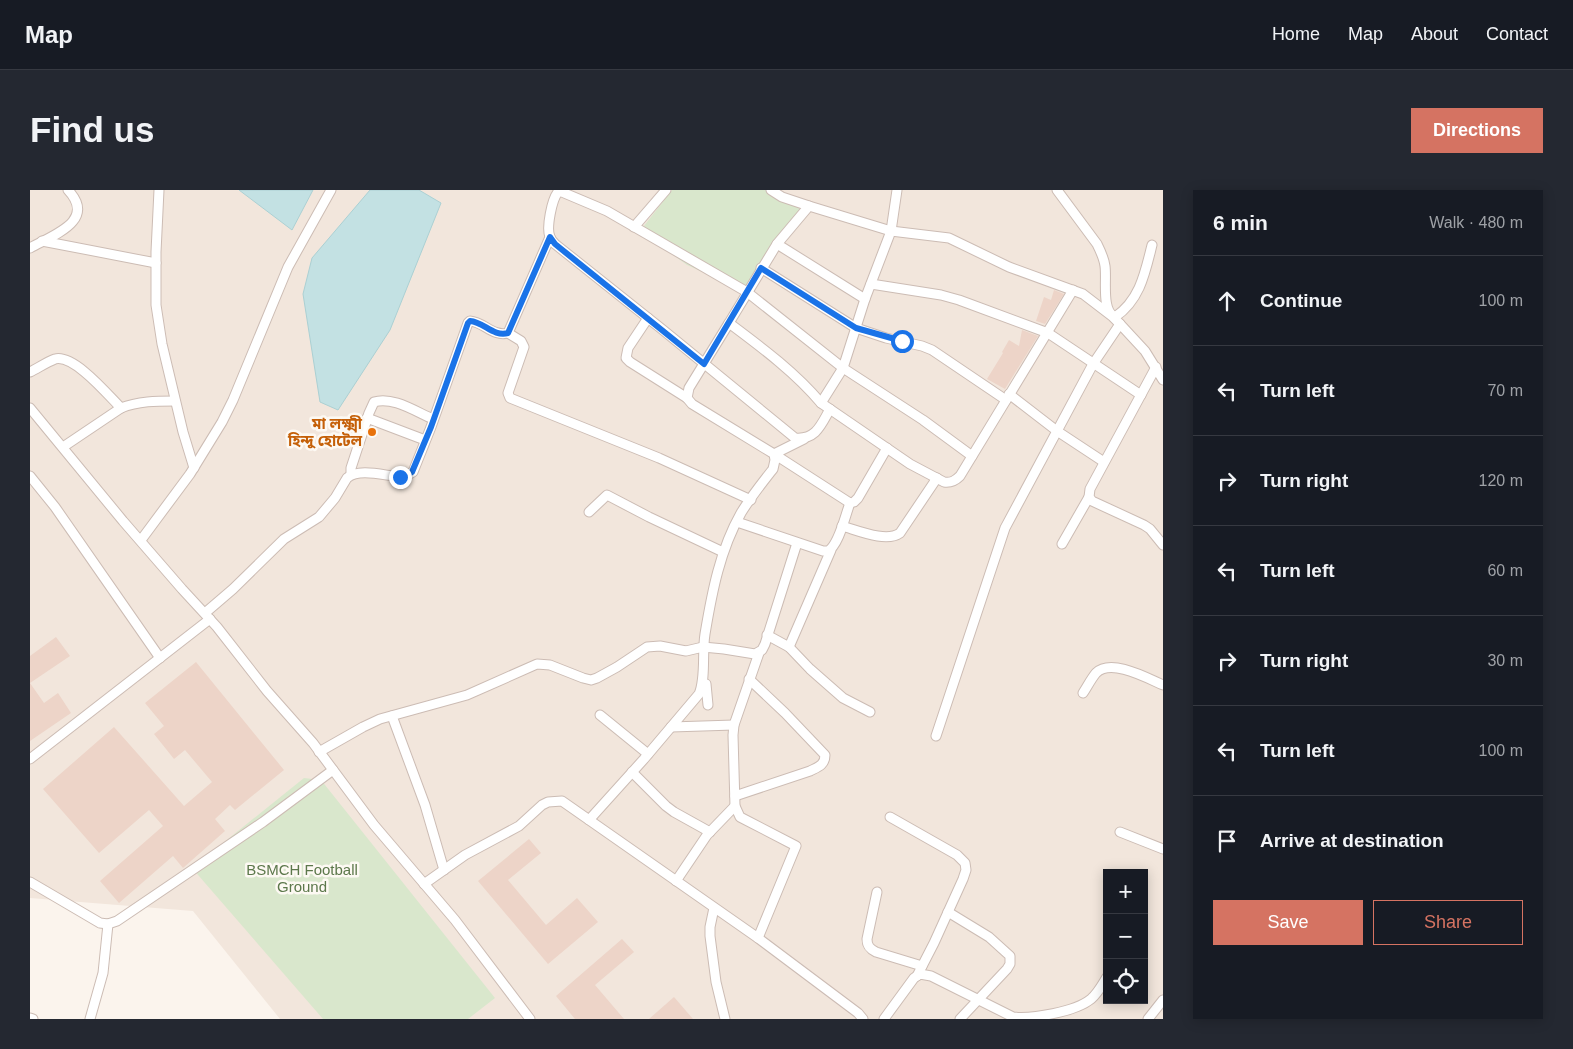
<!DOCTYPE html>
<html lang="en">
<head>
<meta charset="utf-8">
<style>
  body { margin:0; font-family:Helvetica,"Noto Sans Bengali",sans-serif; background:#242831; color:#f1f3f6 }
  .controls { position:absolute; right:15px; bottom:15px; display:grid; overflow:hidden; border-radius:0px; box-shadow:0 2px 12px #0003 }
  .controls button { width:45px; height:45px; display:grid; place-items:center; padding:0; border:0; border-bottom:1px solid #363941; background:#171b24; color:#f1f3f6; font:25px sans-serif }
  .stop { position:absolute; width:15px; height:15px; margin:-11px; border:4px solid #1a73e8; border-radius:50%; background:#fff }
  .stop.end { background:#1a73e8; border-color:#fff; box-shadow:0 1px 5px #0008 }
  .list { margin:0; padding:0; list-style:none }
  h2 { display:flex; justify-content:space-between; align-items:center; height:65px; margin:0; padding:0 20px; font-size:21px }
  h2 small { font-size:16px; font-weight:400; color:#9ea1a6 }
  .list li { display:grid; grid-template-columns:32px 1fr auto; gap:15px; align-items:center; box-sizing:border-box; height:90px; padding:0 20px; border-top:1px solid #363941 }
  .list b { display:block; font-size:19px; white-space:nowrap }
  .list em { font-size:16px; font-style:normal; color:#9ea1a6 }
  .actions { display:flex; gap:10px; padding:15px 20px }
  .actions a { flex:1; padding:11px 0; border:1px solid #d57362; border-radius:0px; text-align:center; font-size:18px; color:#d57362 }
  .actions .main { background:#d57362; color:#fff }
  .icon { flex:none; width:28px; height:28px; fill:none; stroke:currentColor; stroke-width:2; stroke-linecap:round; stroke-linejoin:round }
  .map { position:relative; flex:none; width:1133px; height:829px; overflow:hidden; border-radius:0px }
  header { display:flex; align-items:center; gap:30px; box-sizing:border-box; height:70px; padding:0 25px; background:#171b24; border-bottom:1px solid #363941 }
  header strong { font-size:24px }
  nav { display:flex; gap:28px; margin-inline-start:auto; font-size:18px }
  .intro { display:flex; align-items:center; justify-content:space-between; box-sizing:border-box; height:120px; padding:0 30px }
  h1 { margin:0; font-size:35px }
  .button { padding:12px 22px; border-radius:0px; background:#d57362; color:#fff; font-size:18px; font-weight:700 }
  main { display:flex; gap:30px; padding:0 30px }
  aside { flex:1; background:#171b24; border-radius:0px; box-shadow:0 2px 12px #0003 }
  .map>svg:first-child { display:block }
  .residential { fill:#f2e6dc; fill-rule:evenodd }
  .green { fill:#d9e7cc }
  .water { fill:#c3e1e3; stroke:#abd0d3 }
  .building { fill:#edd4c8 }
  .lines { fill:none; stroke-linecap:round; stroke-linejoin:round }
  .street-casing { stroke:#ccbcb4; stroke-width:11 }
  .street { stroke:#fff; stroke-width:9 }
  .route { stroke:#1a73e8; stroke-width:6 }
  .food-dot { fill:#e8710a; stroke:#fdf9f3; stroke-width:2 }
  .labels { text-anchor:middle; dominant-baseline:central; stroke-width:5; stroke-linejoin:round; paint-order:stroke }
  .food-label { font-size:15px; font-weight:bold; fill:#c56008; stroke:#fdf9f3; text-anchor:end }
  .park-label { font-size:15px; fill:#5c784b; stroke:#fdf9f3 }
</style>
</head>
<body>
<header>
<strong>Map</strong>
<nav><a>Home</a><a>Map</a><a>About</a><a>Contact</a></nav>
</header>
<div class="intro"><h1>Find us</h1><a class="button">Directions</a></div>
<main>
<div class="map">
<svg width="1133" height="829" viewBox="0 0 1133 829">
  <rect width="100%" height="100%" fill="#fbf4ed"/>
  <!-- residential -->
  <path class="residential" d="M0 0H1133V829H250L163 721 0 708ZM1077 683H1114V810H1077Z"/>
  <!-- green -->
  <g class="green">
    <path d="M642 0H745L771 16 740 73 717 102 657 75 610 41Z"/>
    <path d="M274 588 291 590 465 808 438 829H293L162 678Z"/>
  </g>
  <!-- water -->
  <g class="water">
    <path d="M209 0H283L262 40Z"/>
    <path d="M340 0H389L411 13 360 140 308 220 290 212 273 104 282 68Z"/>
  </g>
  <!-- building -->
  <g class="building">
    <path d="M1024 100 1034 104 1015 134 1006 131 1014 107 1021 110Z"/>
    <path d="M992 140 1008 146 975 199 957 189 973 163 972 162 979 150 989 156Z"/>
    <path d="M26 447 40 466 0 493 14 513 28 503 41 523 0 551V466Z"/>
    <path d="M166 472 254 580 205 620 200 615 185 629 195 641 153 678 143 666 89 713 70 691 133 636 119 620 69 663 13 599 84 537 154 616 182 592 155 560 144 569 124 544 134 536 115 513Z"/>
    <path d="M499 649 511 663 478 690 516 735 547 708 568 732 518 774 448 691Z"/>
    <path d="M592 749 604 762 565 795 594 829H545L526 806Z"/>
    <path d="M644 807 663 829H619Z"/>
  </g>
  <g class="lines">
    <!-- street casing -->
    <g class="street-casing">
      <g id="street">
        <path d="M129 0 126 62V115L132 154 153 242 164 278"/>
        <path d="M741 0 752 7 779 16 861 41 919 48 979 77 1053 104 1083 127 1090 134 1115 161 1133 190"/>
        <path d="M1027 0 1067 54C1071 62 1074 68 1075 76 1077 90 1071 121 1085 127 1110 110 1115 83 1122 55"/>
        <path d="M779 16 747 54 835 109"/>
        <path d="M604 37 636 0"/>
        <path d="M12 51 126 73"/>
        <path d="M0 58C23 45 67 31 38 0"/>
        <path d="M731 78 826 138 856 148 892 156 902 160 976 210"/>
        <path d="M841 94 911 105 929 110 1018 143 1111 205"/>
        <path d="M618 128 598 158 596 168 600 172 657 208"/>
        <path d="M699 133 747 54"/>
        <path d="M478 143 491 151 494 157 478 203 480 208 629 268 721 310"/>
        <path d="M1126 177 1060 299 1059 307 1062 311 1114 335 1120 339 1133 355"/>
        <path d="M0 182C8 178 17 172 25 169 44 164 78 205 91 218"/>
        <path d="M979 204 1027 241 1074 272"/>
        <path d="M791 213 813 178 835 109 861 41 867 0"/>
        <path d="M0 218 93 331 152 399 187 437 237 501 283 553 344 635 425 730 500 829"/>
        <path d="M800 219C791 235 786 250 765 248L633 140 525 54C523 52 521 50 520 47 516 38 522 9 528 2H532L577 21 717 102 813 178 893 230 942 266"/>
        <path d="M337 228 395 250"/>
        <path d="M774 249 744 264 820 313 824 312 828 308 857 258"/>
        <path d="M33 257 91 218C108 211 127 211 145 211"/>
        <path d="M321 284V278L339 223 344 212C363 206 386 222 403 229"/>
        <path d="M0 286 25 317 130 468"/>
        <path d="M559 322 577 305 619 327 693 362"/>
        <path d="M707 332 793 361H798C809 355 815 326 820 313"/>
        <path d="M812 336C827 340 856 353 870 343L907 288"/>
        <path d="M111 350 160 284 192 232 203 210 258 77 301 0"/>
        <path d="M1032 354 1059 307"/>
        <path d="M175 423 203 399 254 349 289 327 305 308 317 288C330 277 358 287 374 287L383 282 401 237 438 133 440 131C454 132 463 147 478 143L520 47"/>
        <path d="M737 445 759 457 780 479 813 508 840 522"/>
        <path d="M759 457 801 360"/>
        <path d="M673 494H676L678 515"/>
        <path d="M1053 503C1057 497 1061 489 1066 483 1081 468 1117 488 1133 495"/>
        <path d="M570 525 618 564"/>
        <path d="M362 526 395 615 414 680"/>
        <path d="M641 537 704 535"/>
        <path d="M906 546 975 338 1063 174 1090 134"/>
        <path d="M289 562 333 537 350 529 437 505 507 474 520 475 553 488 561 490 567 488 587 477 617 457 630 456 656 461 673 457 694 459 725 464 732 460 735 454 767 353"/>
        <path d="M0 569 180 429"/>
        <path d="M602 582 636 616 644 622 680 642"/>
        <path d="M705 606 780 581C788 577 795 575 795 565L755 523 719 489"/>
        <path d="M860 627 927 665 935 673 936 680 933 689 904 753 887 786"/>
        <path d="M559 630 614 569 669 504C676 489 672 462 675 444 682 402 690 360 711 323 720 308 732 293 743 279L745 270 744 264 662 214 657 208 659 198 699 133C731 157 765 182 791 213L880 274 914 292C921 293 925 291 930 286L1043 100"/>
        <path d="M1090 642 1133 659"/>
        <path d="M646 691 677 645 705 616"/>
        <path d="M0 692 70 733 78 734 87 731 233 632 303 580"/>
        <path d="M394 694 435 665 489 636 512 615 518 612 532 611 728 748 828 823 833 829"/>
        <path d="M847 702 837 749C837 756 840 759 846 762L892 776"/>
        <path d="M684 718 680 737V746L686 792 695 829"/>
        <path d="M918 722 959 747 980 766V774L977 779 930 829"/>
        <path d="M728 748 766 656 710 627 705 616 703 545 704 535 729 463"/>
        <path d="M0 828 3 829"/>
        <path d="M60 829 73 783 78 734"/>
        <path d="M854 829 884 788 890 784 901 786 983 827C1002 829 1045 822 1061 809 1068 803 1072 795 1077 787"/>
        <path d="M1118 829 1133 810"/>
      </g>
    </g>
    <!-- street -->
    <use href="#street" class="street"/>
  </g>
  <g class="lines">
    <!-- route -->
    <path class="route" d="M370 287H374L382 282 401 237 438 133 440 131C454 132 463 147 478 143L520 47 525 54 674 174 731 78 826 138 872 151"/>
  </g>
  <!-- markers -->
  <circle class="food-dot" cx="342" cy="242" r="5"/>
  <g class="labels">
    <!-- food labels -->
    <g class="food-label">
      <text x="332" y="233">মা লক্ষ্মী<tspan x="332" dy="17">হিন্দু হোটেল</tspan></text>
    </g>
    <!-- park labels -->
    <g class="park-label">
      <text x="272" y="679">BSMCH Football<tspan x="272" dy="17">Ground</tspan></text>
    </g>
  </g>
</svg>
<div class="controls">
<button>+</button>
<button>−</button>
<button><svg class="icon" aria-label="locate" viewBox="0 0 24 24"><circle cx="12" cy="12" r="6"/><path d="M12 2v4M12 18v4M2 12h4M18 12h4"/></svg></button>
</div>
<div class="stop" style="left:872px;top:151px"></div>
<div class="stop end" style="left:370px;top:287px"></div>
</div>
<aside>
<h2>6 min<small>Walk · 480 m</small></h2>
<ul class="list">
<li><svg class="icon" aria-label="ahead" viewBox="0 0 24 24"><path d="M12 20V5M6 11l6-6 6 6"/></svg><div><b>Continue</b></div><em>100 m</em></li>
<li><svg class="icon" aria-label="left" viewBox="0 0 24 24"><path d="M17 20v-9H6M10 6l-5 5 5 5"/></svg><div><b>Turn left</b></div><em>70 m</em></li>
<li><svg class="icon" aria-label="right" viewBox="0 0 24 24"><path d="M7 20v-9h11M14 6l5 5-5 5"/></svg><div><b>Turn right</b></div><em>120 m</em></li>
<li><svg class="icon" aria-label="left" viewBox="0 0 24 24"><path d="M17 20v-9H6M10 6l-5 5 5 5"/></svg><div><b>Turn left</b></div><em>60 m</em></li>
<li><svg class="icon" aria-label="right" viewBox="0 0 24 24"><path d="M7 20v-9h11M14 6l5 5-5 5"/></svg><div><b>Turn right</b></div><em>30 m</em></li>
<li><svg class="icon" aria-label="left" viewBox="0 0 24 24"><path d="M17 20v-9H6M10 6l-5 5 5 5"/></svg><div><b>Turn left</b></div><em>100 m</em></li>
<li><svg class="icon" aria-label="arrive" viewBox="0 0 24 24"><path d="M6 21V4h12l-3 4 3 4H6"/></svg><div><b>Arrive at destination</b></div></li>
</ul>
<div class="actions"><a class="main">Save</a><a>Share</a></div>
</aside>
</main>
</body>
</html>
